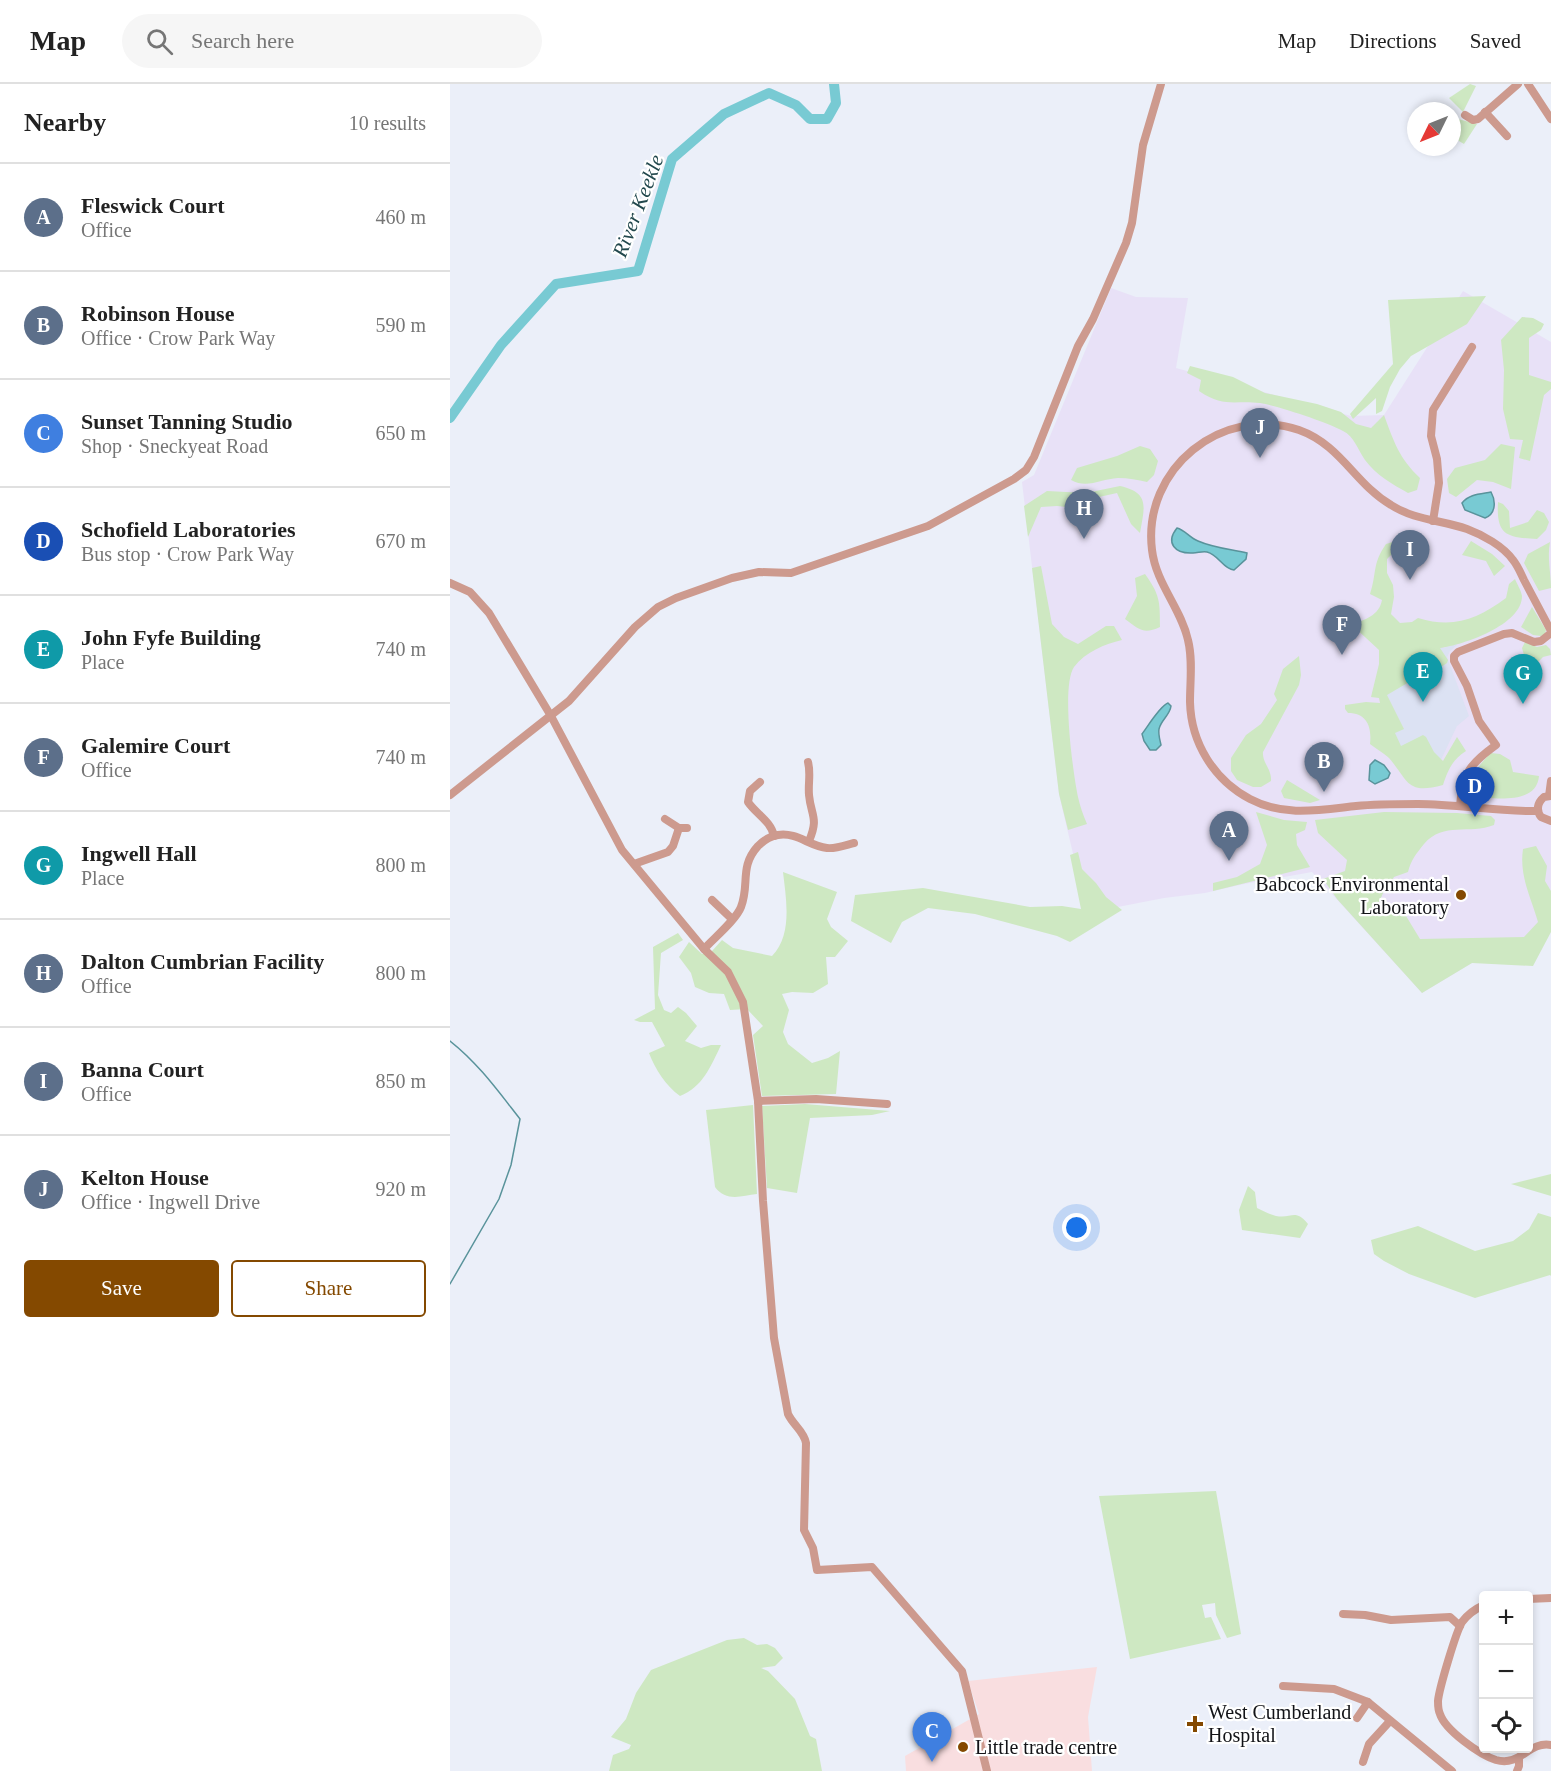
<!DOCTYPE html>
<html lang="en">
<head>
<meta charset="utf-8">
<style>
  body { margin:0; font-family:"Times New Roman",serif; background:#f6f6f6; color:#222 }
  .controls { position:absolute; right:18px; bottom:18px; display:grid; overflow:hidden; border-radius:6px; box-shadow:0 3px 9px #0003 }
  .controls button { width:54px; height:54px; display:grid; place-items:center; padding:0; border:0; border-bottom:2px solid #e0e0e0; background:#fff; color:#222; font:30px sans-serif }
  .compass { position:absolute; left:957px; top:18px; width:54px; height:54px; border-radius:50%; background:#fff; box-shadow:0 3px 9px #0003; rotate:227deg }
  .you { position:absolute; left:627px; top:1144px; width:21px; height:21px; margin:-15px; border:4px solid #fff; border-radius:50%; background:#1a73e8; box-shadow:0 0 0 9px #1a73e833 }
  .badge { display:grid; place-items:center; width:39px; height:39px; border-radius:50%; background:#844900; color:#fff; font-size:20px; font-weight:700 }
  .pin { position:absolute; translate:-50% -50px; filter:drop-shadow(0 2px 3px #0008) }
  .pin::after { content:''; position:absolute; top:32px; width:21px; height:18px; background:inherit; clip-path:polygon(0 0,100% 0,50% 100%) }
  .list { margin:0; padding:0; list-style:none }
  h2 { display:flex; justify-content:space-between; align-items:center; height:78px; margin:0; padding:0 24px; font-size:26px }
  h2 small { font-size:20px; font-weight:400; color:#767676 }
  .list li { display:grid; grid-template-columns:39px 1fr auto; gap:18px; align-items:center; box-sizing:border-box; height:108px; padding:0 24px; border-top:2px solid #e0e0e0 }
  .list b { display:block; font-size:22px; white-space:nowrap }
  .list p { margin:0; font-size:20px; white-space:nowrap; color:#767676 }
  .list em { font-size:20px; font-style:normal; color:#767676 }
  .actions { display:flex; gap:12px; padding:18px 24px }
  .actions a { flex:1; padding:14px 0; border:2px solid #844900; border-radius:6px; text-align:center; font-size:21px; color:#844900 }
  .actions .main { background:#844900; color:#fff }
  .icon { flex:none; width:33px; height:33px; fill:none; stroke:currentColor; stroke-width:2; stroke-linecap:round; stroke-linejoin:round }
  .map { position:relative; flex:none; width:1101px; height:1687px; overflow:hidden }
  header { display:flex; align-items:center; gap:36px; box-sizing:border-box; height:84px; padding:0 30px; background:#fff; border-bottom:2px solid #e0e0e0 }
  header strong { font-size:28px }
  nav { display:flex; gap:33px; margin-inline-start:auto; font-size:21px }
  .search { width:420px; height:54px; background:#f6f6f6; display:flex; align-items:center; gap:15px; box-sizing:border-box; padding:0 21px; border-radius:33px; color:#767676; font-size:22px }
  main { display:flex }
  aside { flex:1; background:#fff }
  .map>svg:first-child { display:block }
  .commercial { fill:#e8e1f7 }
  .industrial { fill:#f9dee0 }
  .built { fill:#dce2f3 }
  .green { fill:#cee8c2 }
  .water { fill:#78cad3; stroke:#59939b; stroke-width:1.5 }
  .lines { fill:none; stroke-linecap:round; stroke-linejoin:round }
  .stream { stroke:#59939b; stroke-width:1.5 }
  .river { stroke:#78cad3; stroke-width:10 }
  .minor { stroke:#cd9a8e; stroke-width:8 }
  .poi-dot { fill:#844900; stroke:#fff; stroke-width:2 }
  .labels { text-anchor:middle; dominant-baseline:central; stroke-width:4.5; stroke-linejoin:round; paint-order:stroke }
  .poi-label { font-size:20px; fill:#121317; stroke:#fff; text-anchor:start }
  .water-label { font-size:21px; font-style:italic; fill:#22484d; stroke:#fff }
</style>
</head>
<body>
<header>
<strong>Map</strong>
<div class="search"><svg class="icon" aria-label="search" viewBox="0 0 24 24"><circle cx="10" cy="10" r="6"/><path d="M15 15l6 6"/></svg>Search here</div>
<nav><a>Map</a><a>Directions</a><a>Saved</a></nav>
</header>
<main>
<aside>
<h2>Nearby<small>10 results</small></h2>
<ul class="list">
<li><span class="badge" style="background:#5c6f8a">A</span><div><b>Fleswick Court</b><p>Office</p></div><em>460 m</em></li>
<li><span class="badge" style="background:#5c6f8a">B</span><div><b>Robinson House</b><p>Office · Crow Park Way</p></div><em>590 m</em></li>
<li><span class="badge" style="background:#3f7fe0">C</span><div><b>Sunset Tanning Studio</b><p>Shop · Sneckyeat Road</p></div><em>650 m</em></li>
<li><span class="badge" style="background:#1a4fb4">D</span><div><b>Schofield Laboratories</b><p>Bus stop · Crow Park Way</p></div><em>670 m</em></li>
<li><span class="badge" style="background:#0f9aa8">E</span><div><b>John Fyfe Building</b><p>Place</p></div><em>740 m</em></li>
<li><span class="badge" style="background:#5c6f8a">F</span><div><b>Galemire Court</b><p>Office</p></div><em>740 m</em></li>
<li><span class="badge" style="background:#0f9aa8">G</span><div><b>Ingwell Hall</b><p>Place</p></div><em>800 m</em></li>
<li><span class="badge" style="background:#5c6f8a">H</span><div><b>Dalton Cumbrian Facility</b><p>Office</p></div><em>800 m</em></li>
<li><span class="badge" style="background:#5c6f8a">I</span><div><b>Banna Court</b><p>Office</p></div><em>850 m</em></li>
<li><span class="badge" style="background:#5c6f8a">J</span><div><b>Kelton House</b><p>Office · Ingwell Drive</p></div><em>920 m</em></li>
</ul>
<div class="actions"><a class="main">Save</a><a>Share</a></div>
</aside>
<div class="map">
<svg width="1101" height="1687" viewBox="0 0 1101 1687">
  <rect width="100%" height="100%" fill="#ebeff9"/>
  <!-- commercial -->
  <path class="commercial" d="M661 204 686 213 738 214 726 284 901 332 934 331 1013 207 1101 258V840L1076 878 1022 879 972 909 862 788 794 800 755 809 714 814 637 829 609 710 572 398 584 391Z"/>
  <!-- industrial -->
  <path class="industrial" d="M647 1583 638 1633 642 1687H456L455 1672 529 1630 518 1597Z"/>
  <!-- built -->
  <path class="built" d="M938 539 994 564 1010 558 1000 567 997 573 1019 632 1007 642 989 680 967 703 930 619Z"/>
  <!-- green -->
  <g class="green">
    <path d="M1020 0 1026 2 1013 28 999 14Z"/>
    <path d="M1008 35 1027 40 1014 60 1002 53V40Z"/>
    <path d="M1036 212 1017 240 961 272 950 285 940 303 932 327 926 330V314L903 335 900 330 943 280 938 216Z"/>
    <path d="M1072 233 1083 234 1094 240 1091 246 1079 254V291L1101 298V305L1094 311 1080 377 1069 374 1073 356 1060 355 1053 325 1054 286 1051 256Z"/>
    <path d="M740 282 783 293 815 309 867 320 891 328 906 340 921 344 934 331C944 358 949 374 970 394L967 406 958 409C942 400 926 391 915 376 908 366 904 352 893 347 877 338 828 322 810 319 784 316 774 324 749 307L751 296 737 289Z"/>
    <path d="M1051 360 1065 363 1061 405 1043 398 1027 396 1006 413 999 409 997 395 1005 384 1035 376Z"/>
    <path d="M690 362 700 365 708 377 704 391 697 398C688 396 678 394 668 394 651 395 637 405 621 396L627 384 667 372Z"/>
    <path d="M670 402C701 409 694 424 690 449L681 440 667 409 649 413 645 420 635 425 607 422 591 423 578 453 574 422 597 407 636 409Z"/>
    <path d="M1048 418 1053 420 1059 427 1060 444 1078 438 1087 426 1094 429 1099 438 1096 446 1087 455C1057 453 1046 452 1048 418Z"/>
    <path d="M946 457 944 468 937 475V489L943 501 944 513 941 530 950 539 962 538 968 534C1004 545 1027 535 1056 514L1059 500 1065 495C1067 500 1071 506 1072 512 1072 541 1013 561 990 564L998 576 997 579 991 583 988 590H977L971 591 937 611 954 645 945 649 951 662 973 651 976 653 984 668 993 677 1007 653 1016 667C1002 676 998 686 993 701 956 711 959 697 939 674 934 669 926 665 920 660 922 643 917 629 898 629L895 625V621L916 618 930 619 929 614 921 613 929 580V566L902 541C915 535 929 532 932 516L920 510C927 489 922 480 936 460Z"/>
    <path d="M1021 457 1042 470 1055 482 1044 492 1036 477 1012 471Z"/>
    <path d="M1100 458C1097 474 1101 489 1101 504L1089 507 1074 479 1078 470Z"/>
    <path d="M591 482 602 540 614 553 628 560 656 542H664L672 556C655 560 635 568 624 583 611 602 623 689 628 713 630 722 633 731 637 740L618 746 609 710 582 484Z"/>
    <path d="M695 490C710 511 710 517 710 543 693 551 689 545 675 535L687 512 685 494Z"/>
    <path d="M1082 523 1096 546 1095 550 1091 552 1083 551 1071 543Z"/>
    <path d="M1075 558 1087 563 1096 561 1100 565 1101 571 1093 573 1086 580 1074 571 1072 564Z"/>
    <path d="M849 572 851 591 849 601 813 668C812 679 822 685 821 697L811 703H803L787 696 781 687V674L796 651 811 640 827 616 824 610 833 585Z"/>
    <path d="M1041 669 1050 670 1060 676 1063 688 1089 692C1087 717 1056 715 1037 714 1033 711 1027 708 1025 704 1018 691 1033 677 1041 669Z"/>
    <path d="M837 696 870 716 860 719 834 714 831 707Z"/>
    <path d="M806 728 834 736 857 738 855 746 846 750 847 761 860 783 763 807V799L787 793 810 780 817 761Z"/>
    <path d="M934 728 1007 729 1041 732 1045 736 1044 741C1019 751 994 737 974 760 966 770 961 776 958 788L944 793 933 809 928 821 953 827 970 855 1074 853 1088 838C1081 813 1069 792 1073 765L1086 762 1097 782 1095 797 1101 807V848L1083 882 1022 879 972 909 887 815 873 795 895 787 897 776 868 749 865 736Z"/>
    <path d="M628 768 632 785 646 799 656 813 672 826 620 858 607 852 525 830 478 824 452 838 441 859 401 837 405 811 473 804 580 823 612 822 631 825 620 771Z"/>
    <path d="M333 788 387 808 377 835 381 843 398 857 385 873H376L378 900 363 909 342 908 332 910 339 926 333 948 338 960 362 979 378 974 390 967 386 1010 312 1012 303 951 313 942 297 925 280 926 274 910 259 909 245 903 241 889 229 873 239 858 252 870 262 867 272 856 283 864 322 872C343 850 336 815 333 788Z"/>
    <path d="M228 849 233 856 211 869 208 911 214 926 221 929 228 923 236 929 247 942 235 957 251 964 261 961H271C261 982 252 1004 230 1012 216 1002 205 985 199 969L215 962 202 938H190L184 936 205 925 203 863Z"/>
    <path d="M355 1020 440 1027 422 1031 360 1034 347 1109 317 1104 312 1022Z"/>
    <path d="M303 1021 307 1110C291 1112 276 1118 265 1103L256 1026Z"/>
    <path d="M1101 1090V1112L1061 1100Z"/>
    <path d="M798 1102 805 1108 807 1124C813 1127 819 1130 826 1132 842 1135 845 1124 858 1140L850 1154 792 1146 789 1126Z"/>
    <path d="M1088 1129 1101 1133V1192L1100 1191 1025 1214 959 1190 934 1177 924 1170 921 1156 968 1142 1025 1167 1063 1157 1079 1145Z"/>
    <path d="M766 1407 791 1550 777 1554 766 1531 765 1519 752 1521 755 1534 761 1533 771 1555 680 1575 649 1412Z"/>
    <path d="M294 1554 307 1561 317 1560 325 1564 333 1574 325 1582 311 1584 318 1587 345 1615 360 1652 366 1655 372 1687H159L163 1671 179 1665 181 1661 161 1653 176 1635 186 1609 201 1586 277 1556Z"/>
  </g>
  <!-- water -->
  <g class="water">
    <path d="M1041 408C1046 417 1046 430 1035 434L1015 426 1012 419C1019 410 1030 410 1041 408Z"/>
    <path d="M727 444C735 446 740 454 748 457 764 464 780 465 797 469L796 475 784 486C773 485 769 471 757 468 752 467 748 469 743 469 725 470 715 459 727 444Z"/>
    <path d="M718 619 721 622C720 631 711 636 709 645 708 650 710 656 711 661L706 666H700L694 657 692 650C698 642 710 622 718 619Z"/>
    <path d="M925 676 934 681 940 689 938 694 925 700 919 696 920 681Z"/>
  </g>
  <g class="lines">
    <!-- stream -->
    <path class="stream" d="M0 957C28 979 48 1007 70 1035L61 1081 49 1115 0 1200"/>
    <!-- river -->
    <path class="river" d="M0 334 51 261 106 200 188 187 222 75 274 30 319 9 346 21 360 35H377L386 19 384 0"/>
    <!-- minor -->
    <g class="minor">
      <path d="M1078 0 1101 35"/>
      <path d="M1035 28 1057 52"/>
      <path d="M1015 31 1023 36 1028 35 1068 0"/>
      <path d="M983 437 989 399 987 375 981 352 983 326 1022 263"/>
      <path d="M0 499 20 508 39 529 101 632 172 766 254 865 278 888 293 918 308 1017 313 1117 324 1254 338 1330C343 1341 354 1347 356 1359L354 1446 363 1464 367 1486 422 1483 512 1587 537 1687"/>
      <path d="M358 678C361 689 358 699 359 711 361 732 369 734 359 757"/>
      <path d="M310 698 300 707 298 718C306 730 321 737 324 752"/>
      <path d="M0 711 119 617 185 543 208 523 226 514 282 494 309 488 341 489 478 442 564 395 576 386 584 373 628 262 643 235 676 159 682 139 693 61 711 0"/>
      <path d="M1099 712 1101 697"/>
      <path d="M1101 712 1094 713C1087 719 1086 726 1091 733L1101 737"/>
      <path d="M1010 722C1012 689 1021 679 1046 661L1029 637 1017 602 1004 577V572L1008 568 1054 550 1062 549 1084 558 1091 557 1101 549"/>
      <path d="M1088 727C1048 728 1008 720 968 720 948 720 926 720 906 722 869 726 834 733 800 715 764 696 741 659 740 618 740 597 743 576 738 556 731 524 706 500 702 466 692 385 772 320 849 346 891 361 905 400 941 421 964 436 991 436 1017 445 1033 451 1053 462 1063 476 1068 482 1071 490 1074 496 1083 513 1092 530 1101 547"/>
      <path d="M215 735 229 744H237"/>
      <path d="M184 780 218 768 223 762 229 744"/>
      <path d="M262 816 282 835"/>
      <path d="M254 865C264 854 286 836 291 823 300 800 289 783 308 762 313 757 321 752 328 751 347 748 359 762 377 764 386 765 396 761 404 759"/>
      <path d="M308 1017 366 1015 437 1020"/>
      <path d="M1078 1515 1101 1514"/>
      <path d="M1034 1521C1025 1525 1018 1530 1012 1538 1006 1548 989 1605 988 1617 988 1622 988 1626 990 1630 995 1646 1030 1671 1046 1676 1071 1683 1078 1657 1101 1661"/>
      <path d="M893 1530 915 1531 941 1536 1000 1533 1010 1542"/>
      <path d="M833 1602 884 1605 918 1618 1002 1687"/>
      <path d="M907 1634 918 1618"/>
      <path d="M913 1678 919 1660 940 1637"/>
      <path d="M1067 1687 1069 1682V1674"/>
    </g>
  </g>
  <!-- markers -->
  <g class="poi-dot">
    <circle cx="1011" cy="811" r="6"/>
    <path d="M742 1631h6v6h6v6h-6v6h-6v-6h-6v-6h6z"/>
    <circle cx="513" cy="1663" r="6"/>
  </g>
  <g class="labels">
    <!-- poi labels -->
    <g class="poi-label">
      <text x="999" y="800" text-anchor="end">Babcock Environmental<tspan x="999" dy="23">Laboratory</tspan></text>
      <text x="758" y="1628">West Cumberland<tspan x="758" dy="23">Hospital</tspan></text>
      <text x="525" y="1663">Little trade centre</text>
    </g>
    <!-- water labels -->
    <g class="water-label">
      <text transform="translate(188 122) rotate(-69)">River Keekle</text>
    </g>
  </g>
</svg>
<div class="controls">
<button>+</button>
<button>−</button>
<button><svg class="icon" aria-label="locate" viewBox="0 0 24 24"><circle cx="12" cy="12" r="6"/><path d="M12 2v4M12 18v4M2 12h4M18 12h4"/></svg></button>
</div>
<svg class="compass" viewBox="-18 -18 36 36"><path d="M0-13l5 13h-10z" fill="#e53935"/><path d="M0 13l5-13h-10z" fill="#767676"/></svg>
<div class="you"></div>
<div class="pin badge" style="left:779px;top:777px;background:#5c6f8a">A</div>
<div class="pin badge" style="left:874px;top:708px;background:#5c6f8a">B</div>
<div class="pin badge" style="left:482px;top:1678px;background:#3f7fe0">C</div>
<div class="pin badge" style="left:1025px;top:733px;background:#1a4fb4">D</div>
<div class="pin badge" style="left:973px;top:618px;background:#0f9aa8">E</div>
<div class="pin badge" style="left:892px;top:571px;background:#5c6f8a">F</div>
<div class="pin badge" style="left:1073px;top:620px;background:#0f9aa8">G</div>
<div class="pin badge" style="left:634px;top:455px;background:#5c6f8a">H</div>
<div class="pin badge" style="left:960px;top:496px;background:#5c6f8a">I</div>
<div class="pin badge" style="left:810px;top:374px;background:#5c6f8a">J</div>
</div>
</main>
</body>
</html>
